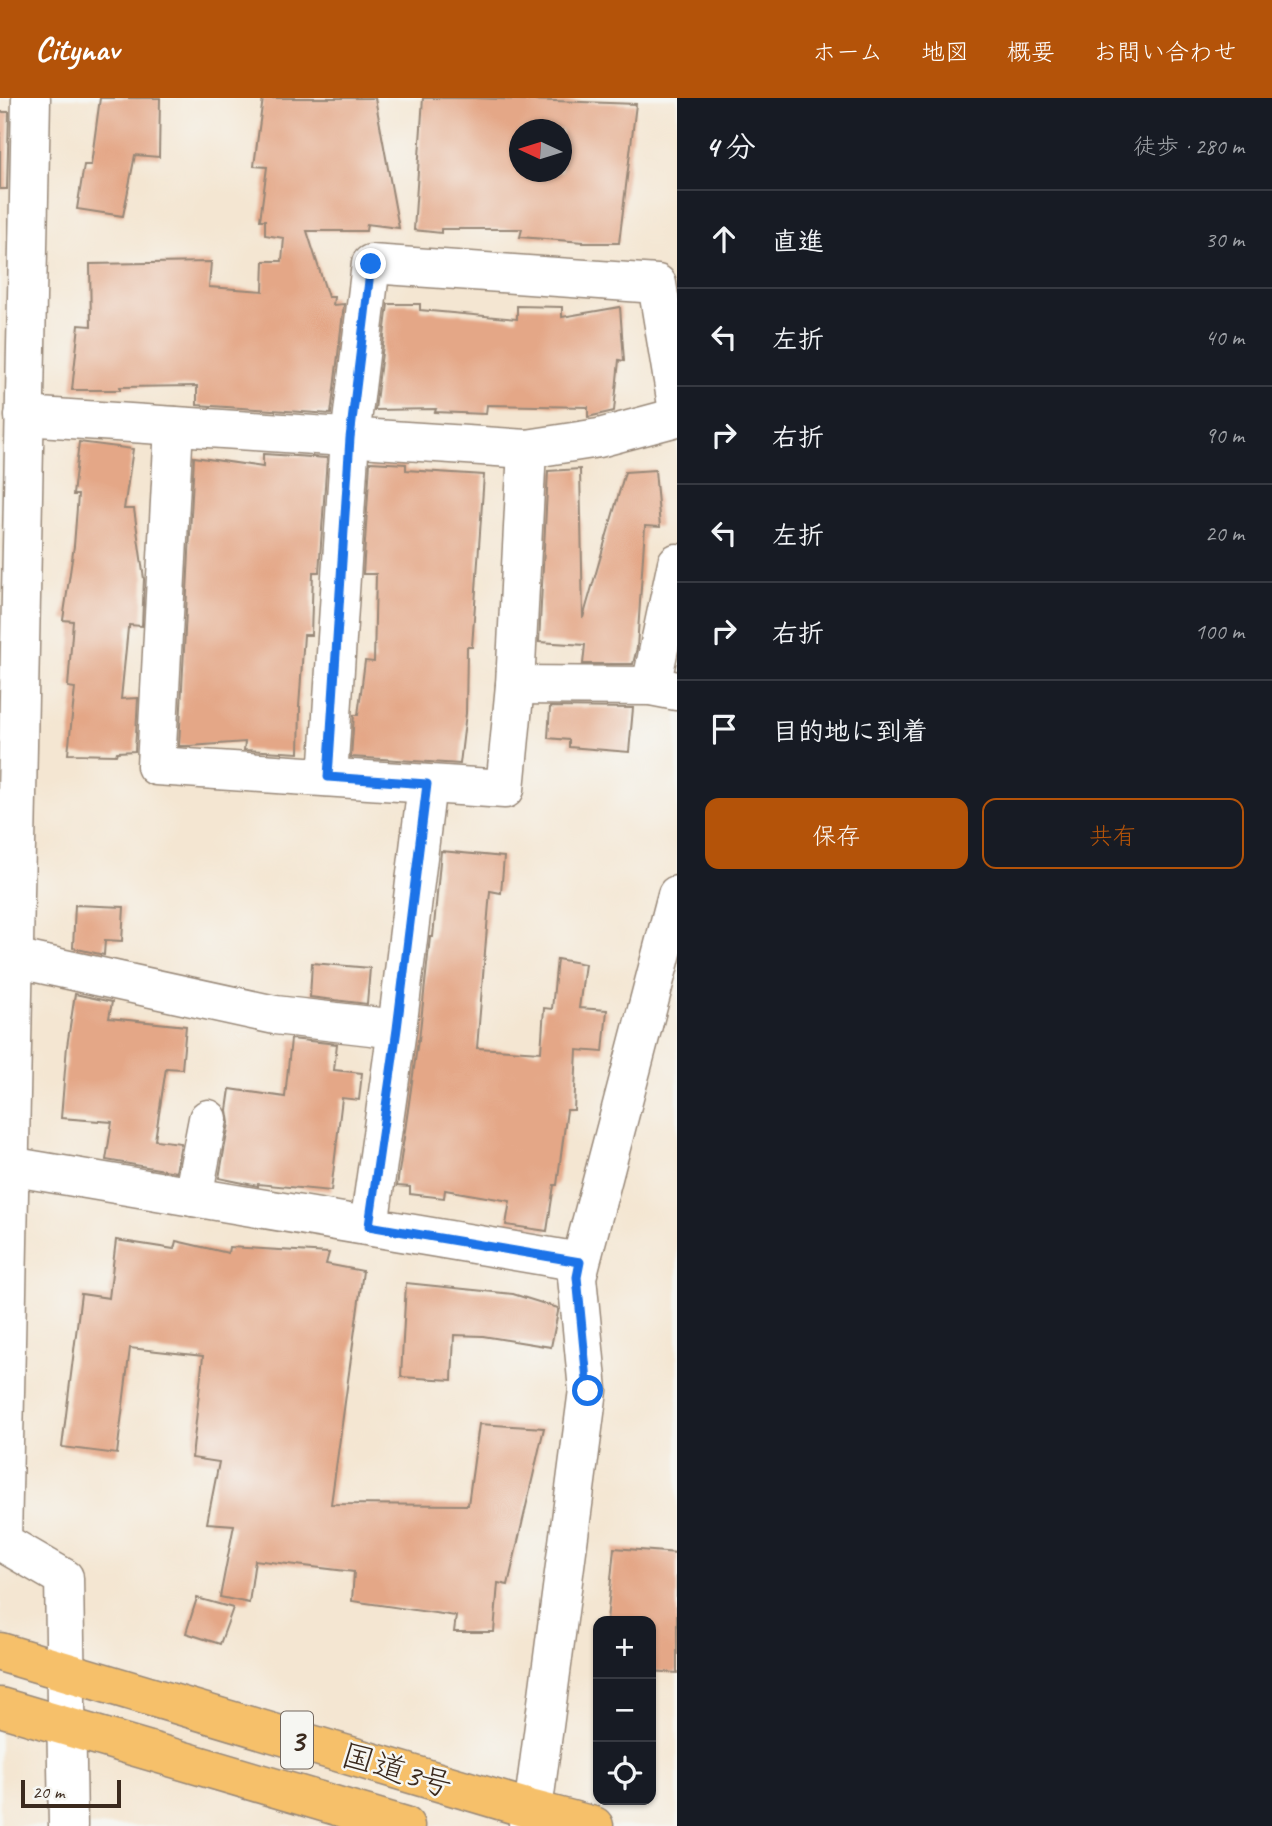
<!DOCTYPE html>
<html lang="ja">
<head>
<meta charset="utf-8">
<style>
  body { margin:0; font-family:Caveat,"Klee One",sans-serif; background:#20242c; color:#f1f3f6 }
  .controls { position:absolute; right:21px; bottom:21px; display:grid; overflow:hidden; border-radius:14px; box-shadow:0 2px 5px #0004 }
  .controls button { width:63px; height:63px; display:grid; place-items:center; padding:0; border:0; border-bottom:2px solid #363941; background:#171b24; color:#f1f3f6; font:35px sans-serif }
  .compass { position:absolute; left:509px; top:21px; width:63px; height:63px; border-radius:50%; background:#171b24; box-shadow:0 2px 5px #0004; rotate:274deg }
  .scale { position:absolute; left:21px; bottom:18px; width:100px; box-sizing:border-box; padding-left:7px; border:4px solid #3b2a1e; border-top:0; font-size:19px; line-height:24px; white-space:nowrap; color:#3b2a1e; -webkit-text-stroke:5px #f6f6f2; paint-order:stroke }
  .stop { position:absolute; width:21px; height:21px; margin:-16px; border:5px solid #1a73e8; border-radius:50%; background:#fff }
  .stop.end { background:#1a73e8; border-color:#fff; box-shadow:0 2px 7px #0008 }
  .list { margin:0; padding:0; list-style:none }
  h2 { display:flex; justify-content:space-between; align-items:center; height:91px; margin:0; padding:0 28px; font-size:30px }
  h2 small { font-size:23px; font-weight:400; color:#9ea1a6 }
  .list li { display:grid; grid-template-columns:46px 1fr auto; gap:21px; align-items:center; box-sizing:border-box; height:98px; padding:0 28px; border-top:2px solid #363941 }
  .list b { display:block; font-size:26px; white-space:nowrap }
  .list em { font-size:23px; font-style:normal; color:#9ea1a6 }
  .actions { display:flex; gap:14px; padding:21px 28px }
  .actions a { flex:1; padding:16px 0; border:2px solid #b45309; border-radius:14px; text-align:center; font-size:24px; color:#b45309 }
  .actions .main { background:#b45309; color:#fff }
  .icon { flex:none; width:38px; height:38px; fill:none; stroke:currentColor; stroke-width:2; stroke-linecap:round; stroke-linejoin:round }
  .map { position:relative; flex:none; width:677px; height:1728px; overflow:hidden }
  header { display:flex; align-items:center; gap:42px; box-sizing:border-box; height:98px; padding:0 35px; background:#b45309; color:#fff }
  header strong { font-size:33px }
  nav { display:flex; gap:38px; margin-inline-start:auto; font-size:24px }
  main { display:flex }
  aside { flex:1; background:#171b24 }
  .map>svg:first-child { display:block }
  .building { fill:#e4a787; fill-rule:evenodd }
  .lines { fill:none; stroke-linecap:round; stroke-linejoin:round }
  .minor-casing { stroke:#988878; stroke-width:41 }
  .highway-casing { stroke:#988878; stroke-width:41 }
  .minor { stroke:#fff; stroke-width:38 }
  .highway { stroke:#f6c06b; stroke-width:38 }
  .route { stroke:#1a73e8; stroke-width:9 }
  .labels { text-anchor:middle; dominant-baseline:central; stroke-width:5; stroke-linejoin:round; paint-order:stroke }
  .shield { fill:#f6f6f2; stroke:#73675e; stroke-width:2 }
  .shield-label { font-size:32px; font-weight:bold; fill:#3b2a1e }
  .street-label { font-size:33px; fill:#3b2a1e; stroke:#f6f6f2 }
</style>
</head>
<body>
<header>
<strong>Citynav</strong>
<nav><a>ホーム</a><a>地図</a><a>概要</a><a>お問い合わせ</a></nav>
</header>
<main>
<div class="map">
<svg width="677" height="1728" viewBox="0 0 677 1728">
  <rect width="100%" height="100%" fill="#f6f6f2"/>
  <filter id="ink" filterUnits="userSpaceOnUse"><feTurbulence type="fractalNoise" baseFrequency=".0143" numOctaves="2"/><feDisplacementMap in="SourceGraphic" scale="14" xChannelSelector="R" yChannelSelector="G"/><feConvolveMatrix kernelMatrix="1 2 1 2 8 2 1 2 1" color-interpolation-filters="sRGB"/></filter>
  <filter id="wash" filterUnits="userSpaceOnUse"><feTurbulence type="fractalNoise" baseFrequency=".00686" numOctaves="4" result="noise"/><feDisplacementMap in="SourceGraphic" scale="28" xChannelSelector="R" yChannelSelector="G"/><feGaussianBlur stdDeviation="1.57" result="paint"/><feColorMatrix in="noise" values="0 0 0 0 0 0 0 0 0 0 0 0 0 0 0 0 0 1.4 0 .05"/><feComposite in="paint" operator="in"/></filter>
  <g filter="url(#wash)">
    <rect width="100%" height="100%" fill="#f4e6d2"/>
    <g id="blocks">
      <!-- building -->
      <g class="building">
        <path d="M100 0H160L159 59 135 57 123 118 77 111 84 67H91Z"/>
        <path d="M263 0H375L399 130 367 126 366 133H307L328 199H334L333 207 344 206 331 316 197 307V288L120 289V292H72L79 227 91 228 90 166 211 164 209 189 263 193 264 163H282L284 140 265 137V122H260L267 69 254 68Z"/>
        <path d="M423 0H474L636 6 619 145H583V144L520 139 522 131H441V135L414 132ZM520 32H562V74H520Z"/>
        <path d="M0 14H9L7 91H0Z"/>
        <path d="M388 206H420V212L517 221V208L562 209V219L620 209 624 263 619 262 614 313 588 319V309L487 307 486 316 435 314 436 311 375 312Z"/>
        <path d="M79 344 133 351 124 411H134L144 481 142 528 129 527V530H128L121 601 138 600 135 653 117 654 116 657 68 656 75 590 68 589 73 523 63 522 74 448 78 397H73Z"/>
        <path d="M263 356 327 360 319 474H313L311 537H304L299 609H300L299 655 244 652 245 644 190 648H179L194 359 263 369Z"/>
        <path d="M370 364 406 366V372L484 377 472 549H467L466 615 460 666 351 659 354 617H358L365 563 374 564 376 476H363Z"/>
        <path d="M580 371 583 520 625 374 655 372 660 429 645 428 637 550 633 566H583L585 547 539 544 548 373Z"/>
        <path d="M550 609 633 610 629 654 569 649V642L548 640Z"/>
        <path d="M441 753 504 759 501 795 490 793 477 950 541 954 544 910 552 911 557 861 585 866 579 910 607 912 603 954 577 952 574 1012H567L557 1087H554L547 1133 506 1127 510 1103 445 1092 444 1100 410 1096V1089L397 1088 418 942H419L430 839H433Z"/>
        <path d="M75 807 124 809 122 843 105 842 104 857 73 850Z"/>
        <path d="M312 865 370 870 367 906 310 899Z"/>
        <path d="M75 896 112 904 109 920 186 928 182 971 166 970 155 1042 181 1045 176 1074 106 1062 112 1024 61 1020 67 948Z"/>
        <path d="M291 941 337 946 334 972 362 975 359 1002 342 1000 331 1093 258 1086V1088L219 1080 229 1025 227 1012 230 991 285 999Z"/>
        <path d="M116 1142 174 1151 176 1143 228 1155 229 1149 329 1155 326 1166 363 1173 331 1406 468 1407 479 1326 544 1330 508 1487 498 1485 494 1534H454L456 1518 352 1503 354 1474 255 1462 249 1505 220 1499 234 1427 207 1425 219 1364 192 1360 203 1258 130 1250 117 1356 62 1349 81 1196 109 1200Z"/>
        <path d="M406 1185 513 1196 558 1210V1214L551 1249 483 1238 454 1237 452 1282 401 1279Z"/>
        <path d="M614 1450 677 1455V1575L651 1573V1523H607Z"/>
        <path d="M197 1500 233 1510 220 1546 186 1535Z"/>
      </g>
    </g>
  </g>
  <g filter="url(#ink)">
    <use href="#blocks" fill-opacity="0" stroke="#988878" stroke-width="2"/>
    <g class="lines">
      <!-- minor casing -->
      <g class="minor-casing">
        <g id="minor">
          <path d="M31 0 2 1444 64 1480 68 1728"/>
          <path d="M24 318 527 351 599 340 677 319"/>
          <path d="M174 328 156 668 505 691 515 587 527 351"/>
          <path d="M515 587 651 588 677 593"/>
          <path d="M651 588 677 465"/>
          <path d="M328 679 350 340 371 166 657 186 677 307"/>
          <path d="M14 860 275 917 397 931"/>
          <path d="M9 1068 580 1164"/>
          <path d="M193 1099 208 1021"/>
          <path d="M369 1128 397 931 427 686"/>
          <path d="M528 1728 533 1712 588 1292 577 1179 677 797"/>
        </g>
      </g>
      <!-- highway casing -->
      <g class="highway-casing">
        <g id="highway">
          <path d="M0 1554 533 1712 594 1728"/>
          <path d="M0 1609 405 1728"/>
        </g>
      </g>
      <!-- minor -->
      <use href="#minor" class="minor"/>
      <!-- highway -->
      <use href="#highway" class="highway"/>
    </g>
  </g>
  <g class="lines" filter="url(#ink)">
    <!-- route -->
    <path class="route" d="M371 166 350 340 328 679 427 686 397 931 369 1128 580 1164 577 1179 588 1293"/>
  </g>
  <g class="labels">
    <!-- shield labels -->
    <rect class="shield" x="281" y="1613.5" width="32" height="57" rx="5"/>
    <g class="shield-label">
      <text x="297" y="1642">3</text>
    </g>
    <!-- street labels -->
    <g class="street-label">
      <text transform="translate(397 1672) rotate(17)">国道3号</text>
    </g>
  </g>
</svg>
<div class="controls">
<button>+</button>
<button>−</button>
<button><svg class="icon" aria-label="locate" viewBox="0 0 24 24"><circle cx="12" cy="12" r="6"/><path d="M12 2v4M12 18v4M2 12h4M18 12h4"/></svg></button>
</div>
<svg class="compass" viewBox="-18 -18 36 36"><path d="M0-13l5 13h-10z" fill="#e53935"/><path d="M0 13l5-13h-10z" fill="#9ea1a6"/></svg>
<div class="scale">20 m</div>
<div class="stop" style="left:588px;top:1293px"></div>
<div class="stop end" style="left:371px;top:166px"></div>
</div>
<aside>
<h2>4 分<small>徒歩 · 280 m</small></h2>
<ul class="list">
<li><svg class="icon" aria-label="ahead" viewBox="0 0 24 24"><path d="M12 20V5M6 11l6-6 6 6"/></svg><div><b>直進</b></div><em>30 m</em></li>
<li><svg class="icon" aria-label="left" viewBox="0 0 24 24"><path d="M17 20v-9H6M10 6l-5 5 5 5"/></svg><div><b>左折</b></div><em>40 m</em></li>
<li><svg class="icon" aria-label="right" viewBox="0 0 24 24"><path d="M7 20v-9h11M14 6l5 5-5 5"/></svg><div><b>右折</b></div><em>90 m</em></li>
<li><svg class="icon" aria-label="left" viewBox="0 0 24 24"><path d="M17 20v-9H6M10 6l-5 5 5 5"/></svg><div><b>左折</b></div><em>20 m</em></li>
<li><svg class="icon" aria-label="right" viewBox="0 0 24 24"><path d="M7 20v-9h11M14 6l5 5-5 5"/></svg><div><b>右折</b></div><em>100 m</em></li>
<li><svg class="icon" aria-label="arrive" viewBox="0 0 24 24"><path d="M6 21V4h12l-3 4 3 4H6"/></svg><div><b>目的地に到着</b></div></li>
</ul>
<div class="actions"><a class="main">保存</a><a>共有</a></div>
</aside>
</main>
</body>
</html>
